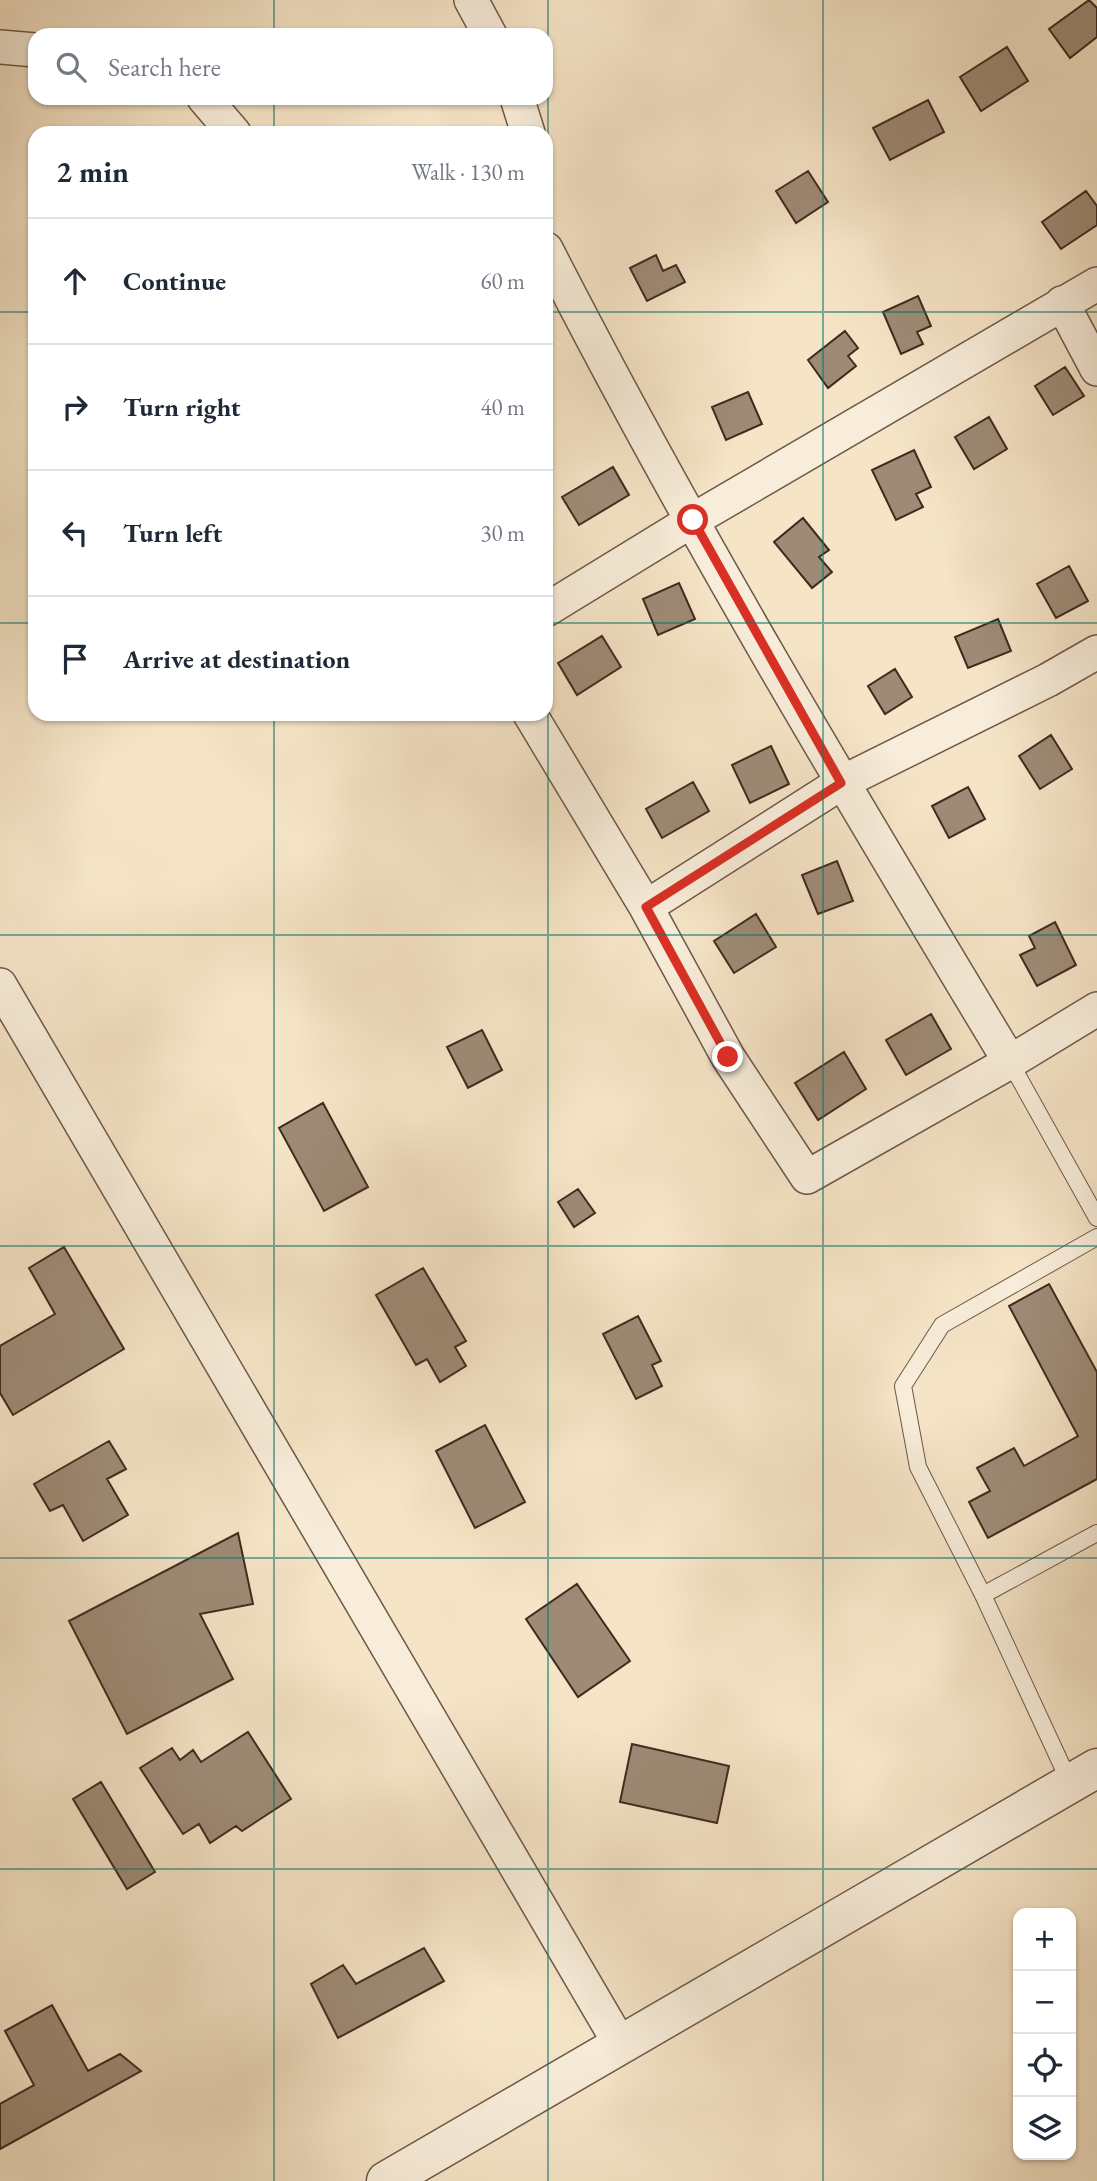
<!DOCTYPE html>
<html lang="en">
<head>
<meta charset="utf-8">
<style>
	body { margin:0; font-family:"EB Garamond",serif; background:#f2f2f3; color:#1f2937 }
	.controls { position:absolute; right:21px; bottom:21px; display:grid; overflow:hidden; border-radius:14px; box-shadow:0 2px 5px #0004 }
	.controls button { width:63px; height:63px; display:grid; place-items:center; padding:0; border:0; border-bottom:2px solid #e0e1e3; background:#fff; color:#1f2937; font:35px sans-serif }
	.stop { position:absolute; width:21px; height:21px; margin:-16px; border:5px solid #d93025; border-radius:50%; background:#fff }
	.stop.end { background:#d93025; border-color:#fff; box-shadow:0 2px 7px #0008 }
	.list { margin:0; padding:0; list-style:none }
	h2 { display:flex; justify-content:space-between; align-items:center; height:91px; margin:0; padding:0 28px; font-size:30px }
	h2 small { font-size:23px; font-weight:400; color:#747a83 }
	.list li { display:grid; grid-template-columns:46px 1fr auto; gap:21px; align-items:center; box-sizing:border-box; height:126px; padding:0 28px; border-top:2px solid #e0e1e3 }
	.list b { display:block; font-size:26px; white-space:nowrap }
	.list em { font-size:23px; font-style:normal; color:#747a83 }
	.icon { flex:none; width:38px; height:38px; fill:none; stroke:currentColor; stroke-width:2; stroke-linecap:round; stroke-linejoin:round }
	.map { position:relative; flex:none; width:1097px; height:2181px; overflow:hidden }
	.search { position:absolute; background:#fff; box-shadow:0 2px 5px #0004; left:28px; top:28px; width:525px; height:77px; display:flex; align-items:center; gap:18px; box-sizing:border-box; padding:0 24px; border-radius:21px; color:#747a83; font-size:26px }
	.panel { position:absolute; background:#fff; box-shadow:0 2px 5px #0004; left:28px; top:126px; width:525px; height:595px; border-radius:21px }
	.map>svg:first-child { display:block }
	.building { fill:#9e8b76; stroke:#402a20; stroke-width:2 }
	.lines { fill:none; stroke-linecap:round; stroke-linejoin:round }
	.service-casing { stroke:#6d584a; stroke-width:18 }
	.minor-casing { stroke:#6d584a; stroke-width:36 }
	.tertiary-casing { stroke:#6d584a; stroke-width:41 }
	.service { stroke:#f8edda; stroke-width:16 }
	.minor { stroke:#f8edda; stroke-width:33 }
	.tertiary { stroke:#f8edda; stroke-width:38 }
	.route { stroke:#d93025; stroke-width:9 }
	.grid { fill:none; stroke:#0f766e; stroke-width:2; stroke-opacity:0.55 }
</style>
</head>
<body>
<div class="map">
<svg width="1097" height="2181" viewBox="0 0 1097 2181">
	<rect width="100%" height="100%" fill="#f5e4c6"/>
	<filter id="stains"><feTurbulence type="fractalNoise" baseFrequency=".00286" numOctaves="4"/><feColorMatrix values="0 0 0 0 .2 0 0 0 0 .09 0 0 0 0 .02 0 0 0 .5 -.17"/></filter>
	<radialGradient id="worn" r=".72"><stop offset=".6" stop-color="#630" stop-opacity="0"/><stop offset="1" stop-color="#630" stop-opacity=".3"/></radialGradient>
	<path class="building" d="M 1089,0 L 1097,8 L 1097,37 L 1070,58 L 1049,29 Z
		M 1007,47 L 1028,81 L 981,111 L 960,77 Z
		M 928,100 L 944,132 L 890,160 L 873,128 Z
		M 808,171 L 828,202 L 796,223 L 776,191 Z
		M 1086,191 L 1097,206 L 1097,225 L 1061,249 L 1042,222 Z
		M 656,255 L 663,271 L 676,265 L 685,282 L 647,301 L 630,268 Z
		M 918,296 L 931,326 L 917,332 L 923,344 L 901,354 L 883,312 Z
		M 845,331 L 858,348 L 848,356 L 856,366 L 828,388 L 808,360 Z
		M 1065,367 L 1084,396 L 1053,415 L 1035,386 Z
		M 748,392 L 762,424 L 726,440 L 712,407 Z
		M 989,417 L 1007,449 L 974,469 L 955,437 Z
		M 914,450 L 931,487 L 916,494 L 923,507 L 896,520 L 872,470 Z
		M 613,467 L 629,495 L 579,525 L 562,497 Z
		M 803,518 L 829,550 L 819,557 L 832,572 L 812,588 L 774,542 Z
		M 1069,566 L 1088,601 L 1056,618 L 1037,584 Z
		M 679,583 L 695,619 L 658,635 L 643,599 Z
		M 998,619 L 1011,651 L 968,668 L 955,637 Z
		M 602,636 L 621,667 L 577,695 L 558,663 Z
		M 895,669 L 912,697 L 885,714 L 868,686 Z
		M 1051,735 L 1072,769 L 1040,789 L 1019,756 Z
		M 771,746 L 789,784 L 750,803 L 732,765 Z
		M 693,782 L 709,811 L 662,838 L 646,809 Z
		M 968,787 L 985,819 L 949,838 L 932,806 Z
		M 837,861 L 853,901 L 818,914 L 802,875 Z
		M 756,914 L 776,947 L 734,973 L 714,941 Z
		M 1055,922 L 1076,965 L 1037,986 L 1020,955 L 1035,948 L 1029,936 Z
		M 931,1014 L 951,1049 L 906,1075 L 886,1040 Z
		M 482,1030 L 502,1070 L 468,1088 L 447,1047 Z
		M 844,1052 L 866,1089 L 818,1120 L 795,1083 Z
		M 323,1103 L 368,1187 L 324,1211 L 279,1128 Z
		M 578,1189 L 595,1213 L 574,1227 L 558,1202 Z
		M 64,1247 L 124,1349 L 13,1415 L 0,1393 L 0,1346 L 55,1314 L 29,1268 Z
		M 423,1268 L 466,1341 L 455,1347 L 466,1366 L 440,1382 L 427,1359 L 416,1365 L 376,1295 Z
		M 1049,1284 L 1097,1372 L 1097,1479 L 988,1538 L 969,1502 L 990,1491 L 977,1468 L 1014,1448 L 1024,1466 L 1078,1436 L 1009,1306 Z
		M 638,1316 L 661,1361 L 652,1365 L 662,1386 L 636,1399 L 603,1334 Z
		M 485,1425 L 525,1502 L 475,1528 L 436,1451 Z
		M 109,1441 L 126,1469 L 107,1479 L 128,1515 L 83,1541 L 63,1505 L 50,1511 L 34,1484 Z
		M 238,1533 L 253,1604 L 200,1614 L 233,1679 L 127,1734 L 69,1621 Z
		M 577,1584 L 630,1661 L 578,1697 L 526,1619 Z
		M 248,1732 L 291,1799 L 242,1831 L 236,1826 L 210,1843 L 199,1824 L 183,1834 L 140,1768 L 172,1748 L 180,1760 L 193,1750 L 201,1762 Z
		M 632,1744 L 729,1766 L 717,1823 L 620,1802 Z
		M 101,1782 L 155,1872 L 127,1889 L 73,1799 Z
		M 424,1948 L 444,1981 L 338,2038 L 311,1984 L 343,1965 L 356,1984 Z
		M 52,2005 L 88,2071 L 120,2054 L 141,2071 L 0,2149 L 0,2104 L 34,2085 L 5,2031 Z"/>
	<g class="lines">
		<defs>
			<path id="service" d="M 1010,1062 L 1097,1218
				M 983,1595 L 1097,1533
				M 1070,1783 L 983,1595 L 918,1467 L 903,1386 L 942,1325 L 1097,1237"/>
			<path id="minor" d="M 471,0 L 490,35
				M 0,47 L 35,50
				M 204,98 L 234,133
				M 517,98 L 528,133
				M 546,249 C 688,527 849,795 1010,1062
				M 1062,303 L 1097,369
				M 546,610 L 693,520 L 1097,284
				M 530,714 L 646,907 L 728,1057 L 807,1177 L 1010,1062 L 1097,1009
				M 646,907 L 841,783 L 1048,680 L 1097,652
				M 0,985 L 620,2044"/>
			<path id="tertiary" d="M 386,2181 L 1097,1768"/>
		</defs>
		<use href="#service" class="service-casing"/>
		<use href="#minor" class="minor-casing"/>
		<use href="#tertiary" class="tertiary-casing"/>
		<use href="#service" class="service"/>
		<use href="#minor" class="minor"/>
		<use href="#tertiary" class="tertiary"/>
	</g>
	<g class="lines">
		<path class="route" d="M 693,520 L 841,783 L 646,907 L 728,1057"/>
	</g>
	<path class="grid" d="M 274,0 L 274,35M 548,0 L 548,2181M 823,0 L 823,2181M 274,98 L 274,133M 0,312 L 35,312M 546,312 L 1097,312M 0,623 L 35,623M 546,623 L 1097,623M 274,714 L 274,2181M 0,935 L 1097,935M 0,1246 L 1097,1246M 0,1558 L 1097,1558M 0,1869 L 1097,1869"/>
	<rect width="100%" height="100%" filter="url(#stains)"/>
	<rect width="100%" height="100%" fill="url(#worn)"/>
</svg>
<div class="controls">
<button>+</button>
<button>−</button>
<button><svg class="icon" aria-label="locate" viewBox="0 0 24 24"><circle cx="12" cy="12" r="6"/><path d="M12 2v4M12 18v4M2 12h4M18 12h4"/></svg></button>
<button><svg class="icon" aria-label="layers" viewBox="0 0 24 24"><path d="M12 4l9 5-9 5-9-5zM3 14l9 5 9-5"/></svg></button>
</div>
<div class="stop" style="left:693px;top:520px"></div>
<div class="stop end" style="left:728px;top:1057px"></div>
<div class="search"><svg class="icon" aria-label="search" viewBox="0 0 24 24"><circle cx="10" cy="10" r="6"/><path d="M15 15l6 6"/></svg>Search here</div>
<section class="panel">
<h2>2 min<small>Walk · 130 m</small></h2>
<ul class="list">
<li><svg class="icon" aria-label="ahead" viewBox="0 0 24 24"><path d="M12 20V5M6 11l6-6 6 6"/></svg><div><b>Continue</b></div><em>60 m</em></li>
<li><svg class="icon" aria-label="right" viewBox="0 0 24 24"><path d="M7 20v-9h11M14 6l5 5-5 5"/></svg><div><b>Turn right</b></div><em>40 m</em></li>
<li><svg class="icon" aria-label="left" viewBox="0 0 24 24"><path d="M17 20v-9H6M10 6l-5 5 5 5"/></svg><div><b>Turn left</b></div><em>30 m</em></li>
<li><svg class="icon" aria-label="arrive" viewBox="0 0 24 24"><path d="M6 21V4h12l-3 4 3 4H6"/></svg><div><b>Arrive at destination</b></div></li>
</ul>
</section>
</div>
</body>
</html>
